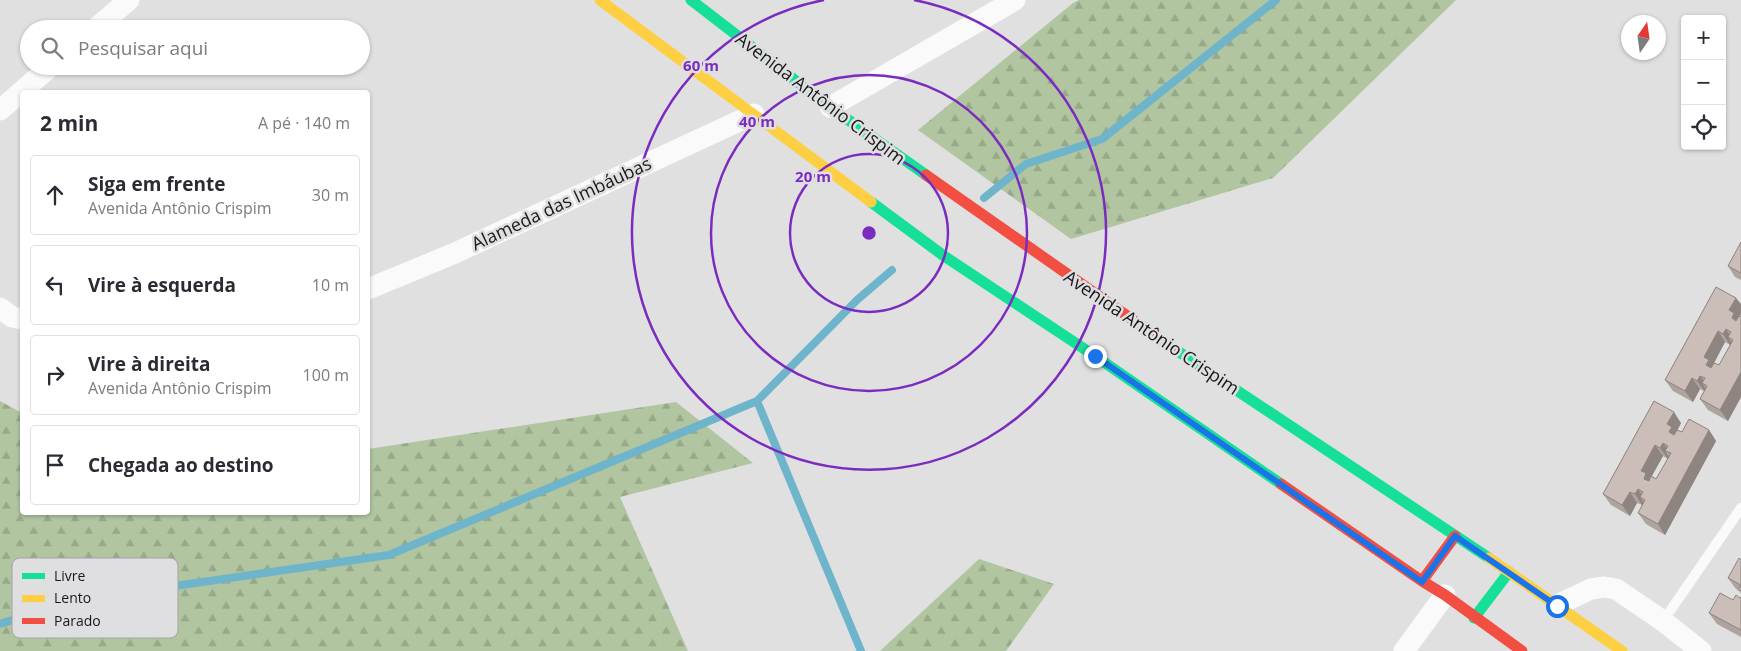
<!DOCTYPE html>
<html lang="pt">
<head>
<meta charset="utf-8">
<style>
	body { margin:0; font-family:"Open Sans",sans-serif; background:#f7f7f7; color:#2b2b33 }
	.controls { position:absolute; right:15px; top:15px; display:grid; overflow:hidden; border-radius:5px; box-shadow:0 1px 4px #0004 }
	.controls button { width:45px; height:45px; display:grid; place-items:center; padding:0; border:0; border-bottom:1px solid #e1e1e2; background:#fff; color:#2b2b33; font:25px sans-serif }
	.compass { position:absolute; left:1621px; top:15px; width:45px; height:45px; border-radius:50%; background:#fff; box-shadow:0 1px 4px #0004; rotate:13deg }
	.stop { position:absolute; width:15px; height:15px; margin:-11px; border:4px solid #1a73e8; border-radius:50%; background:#fff }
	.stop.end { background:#1a73e8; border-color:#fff; box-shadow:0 1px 5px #0008 }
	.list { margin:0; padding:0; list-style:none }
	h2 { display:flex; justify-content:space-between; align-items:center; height:65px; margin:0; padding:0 20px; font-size:21px }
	h2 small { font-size:16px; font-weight:400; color:#7c7c81 }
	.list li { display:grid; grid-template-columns:32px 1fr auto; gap:15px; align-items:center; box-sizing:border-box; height:80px; margin:0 10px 10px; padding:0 10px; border:1px solid #e1e1e2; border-radius:5px }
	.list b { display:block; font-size:19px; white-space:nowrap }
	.list p { margin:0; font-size:16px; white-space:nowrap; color:#7c7c81 }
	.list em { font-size:16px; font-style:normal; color:#7c7c81 }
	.icon { flex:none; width:28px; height:28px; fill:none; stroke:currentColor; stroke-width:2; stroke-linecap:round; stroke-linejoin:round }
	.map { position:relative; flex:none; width:1741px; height:651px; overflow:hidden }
	.search { position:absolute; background:#fff; box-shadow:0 1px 4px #0004; left:20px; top:20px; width:350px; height:55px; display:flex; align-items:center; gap:12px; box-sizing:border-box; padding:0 18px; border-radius:28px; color:#7c7c81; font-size:19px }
	.panel { position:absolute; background:#fff; box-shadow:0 1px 4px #0004; left:20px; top:90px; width:350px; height:425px; border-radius:5px }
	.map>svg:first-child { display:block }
	.forest { fill:url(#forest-firs) }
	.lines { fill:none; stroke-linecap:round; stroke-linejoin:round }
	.stream { stroke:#6eb4ca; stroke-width:8 }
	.lane { stroke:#fafafa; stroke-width:10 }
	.street { stroke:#fafafa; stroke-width:21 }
	.fast { stroke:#16e098; stroke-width:11 }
	.slow { stroke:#ffcf43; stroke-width:11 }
	.jam { stroke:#f24e42; stroke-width:11 }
	.wall { fill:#afa39d; fill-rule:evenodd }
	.shaded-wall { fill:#8e8480 }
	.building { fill:#cbbdb7; stroke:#8e8480; fill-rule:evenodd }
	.route { stroke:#1a73e8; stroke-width:6 }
	.ring { fill:none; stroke:#7b2cbf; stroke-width:2.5 }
	.labels { text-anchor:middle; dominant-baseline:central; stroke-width:5; stroke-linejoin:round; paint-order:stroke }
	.street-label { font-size:18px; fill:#19191a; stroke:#dfdfe1 }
	.key { fill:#dfdfe1; stroke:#a4a4a5; stroke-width:1 }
	.key-label { font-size:14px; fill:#19191a }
	.centre { fill:#7b2cbf; stroke:#dfdfe1; stroke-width:2.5 }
	.ring-label { font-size:15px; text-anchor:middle; font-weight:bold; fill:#7b2cbf; stroke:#dfdfe1; stroke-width:5; stroke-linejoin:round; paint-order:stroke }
</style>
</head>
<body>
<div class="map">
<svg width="1741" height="651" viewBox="0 0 1741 651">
	<defs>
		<pattern id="forest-firs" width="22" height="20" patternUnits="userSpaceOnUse" patternTransform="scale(1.25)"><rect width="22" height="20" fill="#b0c5a0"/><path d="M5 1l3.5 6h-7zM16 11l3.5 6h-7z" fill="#97a989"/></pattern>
	</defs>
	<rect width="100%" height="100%" fill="#e0e0e0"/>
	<path class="forest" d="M 1079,0 L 1456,0 L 1273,178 L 1071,239 L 918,130 L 1073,3 Z
		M 0,401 L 22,413 L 22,512 L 368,512 L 368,449 L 676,402 L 753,463 L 620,497 L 688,651 L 0,651 Z
		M 979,559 L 1054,584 L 1006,651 L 880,651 Z"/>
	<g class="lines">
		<path class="stream" d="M 984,198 L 1026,164 L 1102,139 L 1276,0
			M 757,401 L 861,651
			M 0,624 L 47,609 L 161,588 L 389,555 L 757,401 L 857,300 L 892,270"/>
		<path class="lane" d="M 1670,611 L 1741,508"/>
		<path class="street" d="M 95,29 L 129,0
			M 830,107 L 1015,0
			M 0,110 L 51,66
			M 368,289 L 455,253 L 754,114
			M 0,308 L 12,317 L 22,319
			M 1557,605 L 1591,589 L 1604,587 L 1616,589 L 1663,621 L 1701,651
			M 1404,651 L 1445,595"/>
		<path class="fast" d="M 691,0 L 830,107 L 926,175
			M 871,202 L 944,256 L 1095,356 L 1281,484
			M 1173,348 L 1489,558
			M 1474,618 L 1509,572"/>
		<path class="slow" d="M 600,0 L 871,202
			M 1489,558 L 1622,651"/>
		<path class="jam" d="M 926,175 L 1173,348
			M 1281,484 L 1422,581 L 1445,595 L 1522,651
			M 1422,581 L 1455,536"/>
	</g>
	<path class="wall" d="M 1741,242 L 1741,280 L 1735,277 L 1728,266 Z
		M 1716,287 L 1741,317 L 1741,397 L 1728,421 L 1708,410 L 1700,399 L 1704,391 L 1700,389 L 1693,402 L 1673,391 L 1665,380 ZM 1725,342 L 1730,345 L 1719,365 L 1714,363 Z
		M 1654,401 L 1681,423 L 1677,430 L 1682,432 L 1709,430 L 1716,441 L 1665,535 L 1646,524 L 1638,513 L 1642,505 L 1637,503 L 1630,516 L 1611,505 L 1603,494 ZM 1663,456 L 1668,459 L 1656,479 L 1652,476 Z
		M 1741,560 L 1741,594 L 1739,590 L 1736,589 L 1728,578 Z
		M 1741,597 L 1741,637 L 1717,624 L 1709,613 L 1733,600 L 1740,598 Z"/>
	<path class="shaded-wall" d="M 1736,298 L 1741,304 L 1741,314 L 1739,319 L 1741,326 L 1732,318 L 1729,310 Z
		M 1726,329 L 1733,340 L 1728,337 L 1732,343 L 1730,345 L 1723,334 Z
		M 1718,331 L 1725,342 L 1713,365 L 1716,371 L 1706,365 L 1704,357 Z
		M 1741,372 L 1741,397 L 1728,421 L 1720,410 Z
		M 1700,376 L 1708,387 L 1702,383 L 1706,389 L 1705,392 L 1697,381 Z
		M 1692,378 L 1700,389 L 1693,402 L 1685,391 Z
		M 1674,412 L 1681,423 L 1676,433 L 1680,438 L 1669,432 L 1667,424 Z
		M 1709,430 L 1716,441 L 1665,535 L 1658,524 Z
		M 1663,443 L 1671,453 L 1665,451 L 1669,457 L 1668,459 L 1660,448 Z
		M 1655,445 L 1663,456 L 1650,479 L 1654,484 L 1644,479 L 1641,471 Z
		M 1638,489 L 1645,500 L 1640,497 L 1644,503 L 1642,505 L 1635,494 Z
		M 1630,492 L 1637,503 L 1630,516 L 1622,505 Z"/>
	<path class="building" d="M 1741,242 L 1741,273 L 1728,266 Z
		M 1716,287 L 1736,298 L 1729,310 L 1734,313 L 1732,318 L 1736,321 L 1739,316 L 1741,317 L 1741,372 L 1720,410 L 1700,399 L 1707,386 L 1702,383 L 1705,378 L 1700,376 L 1697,381 L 1692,378 L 1685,391 L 1665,380 ZM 1726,329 L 1731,332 L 1728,337 L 1733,340 L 1719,365 L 1714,363 L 1711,368 L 1706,365 L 1709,360 L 1704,357 L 1718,331 L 1723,334 Z
		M 1654,401 L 1674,412 L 1667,424 L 1672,427 L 1669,432 L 1674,435 L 1677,430 L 1682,432 L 1689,419 L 1709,430 L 1658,524 L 1638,513 L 1645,500 L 1640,497 L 1643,492 L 1638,489 L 1635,494 L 1630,492 L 1622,505 L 1603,494 ZM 1663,443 L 1668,446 L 1665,451 L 1671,453 L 1656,479 L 1651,476 L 1649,481 L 1644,479 L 1646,473 L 1641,471 L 1655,445 L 1660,448 Z
		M 1739,558 L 1741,560 L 1741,591 L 1738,590 L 1741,585 L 1728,578 Z
		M 1720,593 L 1733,600 L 1736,595 L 1740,598 L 1741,597 L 1741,630 L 1709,613 Z"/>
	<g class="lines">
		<path class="route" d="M 1095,356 L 1422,582 L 1455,536 L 1557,606"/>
	</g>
	<g class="ring">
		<circle cx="869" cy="233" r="79"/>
		<circle cx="869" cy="233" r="158"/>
		<path d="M914 0A237 237 0 1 1 824 0"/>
	</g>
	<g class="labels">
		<g class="street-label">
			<text transform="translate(821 98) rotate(37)">Avenida Antônio Crispim</text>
			<text transform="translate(561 203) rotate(-25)">Alameda das Imbáubas</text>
			<text transform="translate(1152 332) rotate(34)">Avenida Antônio Crispim</text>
		</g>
	</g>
	<rect x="12" y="558" width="166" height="80" rx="8" class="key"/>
	<rect x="22" y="573" width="23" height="6" fill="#16e098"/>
	<rect x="22" y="595" width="23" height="7" fill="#ffcf43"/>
	<rect x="22" y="618" width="23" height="6" fill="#f24e42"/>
	<g class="key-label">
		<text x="54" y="581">Livre</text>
		<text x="54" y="603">Lento</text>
		<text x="54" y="626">Parado</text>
	</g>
	<circle cx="869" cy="233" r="8" class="centre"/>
	<g class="ring-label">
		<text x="701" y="71">60 m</text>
		<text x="757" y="127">40 m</text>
		<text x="813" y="182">20 m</text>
	</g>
</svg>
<div class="controls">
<button>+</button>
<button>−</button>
<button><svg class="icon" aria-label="locate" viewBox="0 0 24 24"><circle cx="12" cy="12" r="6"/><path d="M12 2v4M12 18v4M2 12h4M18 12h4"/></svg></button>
</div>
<svg class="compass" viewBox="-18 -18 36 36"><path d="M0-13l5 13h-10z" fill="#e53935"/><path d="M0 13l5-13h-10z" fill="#7c7c81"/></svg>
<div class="stop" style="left:1557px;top:606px"></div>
<div class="stop end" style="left:1095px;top:356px"></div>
<div class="search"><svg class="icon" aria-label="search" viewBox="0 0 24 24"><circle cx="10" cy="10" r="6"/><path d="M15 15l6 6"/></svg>Pesquisar aqui</div>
<section class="panel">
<h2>2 min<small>A pé · 140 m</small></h2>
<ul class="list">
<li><svg class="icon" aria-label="ahead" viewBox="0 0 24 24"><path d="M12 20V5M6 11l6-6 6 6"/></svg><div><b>Siga em frente</b><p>Avenida Antônio Crispim</p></div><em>30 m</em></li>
<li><svg class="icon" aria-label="left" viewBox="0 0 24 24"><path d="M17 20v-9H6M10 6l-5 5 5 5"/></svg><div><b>Vire à esquerda</b></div><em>10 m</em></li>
<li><svg class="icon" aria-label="right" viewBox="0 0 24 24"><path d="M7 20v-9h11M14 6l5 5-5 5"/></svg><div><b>Vire à direita</b><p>Avenida Antônio Crispim</p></div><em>100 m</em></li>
<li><svg class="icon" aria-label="arrive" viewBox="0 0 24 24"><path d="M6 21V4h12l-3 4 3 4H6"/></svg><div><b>Chegada ao destino</b></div></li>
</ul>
</section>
</div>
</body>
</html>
